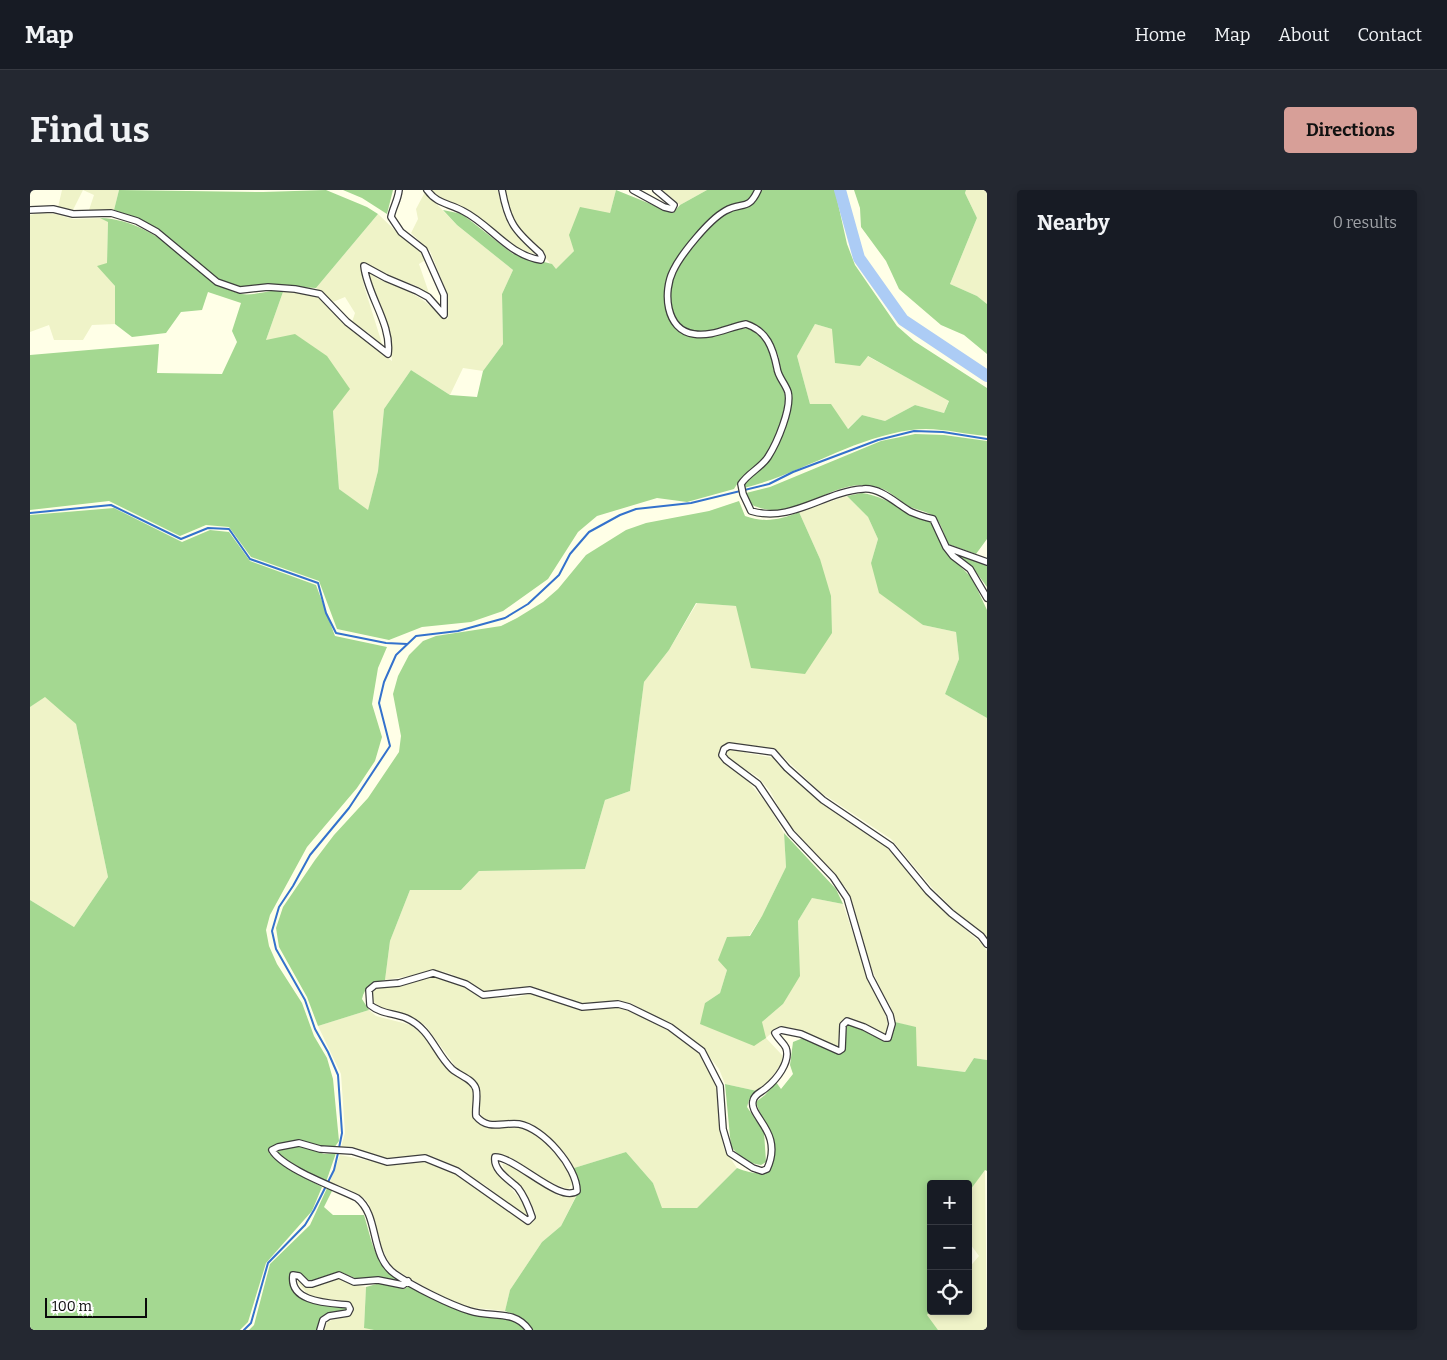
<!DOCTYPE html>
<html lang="en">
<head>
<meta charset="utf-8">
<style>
	body { margin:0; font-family:Bitter,serif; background:#242831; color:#f1f3f6 }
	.controls { position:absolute; right:15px; bottom:15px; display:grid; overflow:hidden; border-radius:5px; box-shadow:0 2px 8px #0003 }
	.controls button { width:45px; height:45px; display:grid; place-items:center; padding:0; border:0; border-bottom:1px solid #363941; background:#171b24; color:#f1f3f6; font:25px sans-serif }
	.scale { position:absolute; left:15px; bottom:12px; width:102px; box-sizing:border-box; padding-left:5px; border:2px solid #0a0a0a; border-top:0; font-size:14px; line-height:18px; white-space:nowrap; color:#0a0a0a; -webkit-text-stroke:4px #fff; paint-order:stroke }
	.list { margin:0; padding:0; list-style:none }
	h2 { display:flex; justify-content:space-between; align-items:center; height:65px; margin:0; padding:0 20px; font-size:21px }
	h2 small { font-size:16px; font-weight:400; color:#9ea1a6 }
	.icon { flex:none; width:28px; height:28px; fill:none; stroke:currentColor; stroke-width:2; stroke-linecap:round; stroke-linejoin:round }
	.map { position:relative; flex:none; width:957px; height:1140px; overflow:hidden; border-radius:5px }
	header { display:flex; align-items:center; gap:30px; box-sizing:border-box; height:70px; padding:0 25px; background:#171b24; border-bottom:1px solid #363941 }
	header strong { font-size:24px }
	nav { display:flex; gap:28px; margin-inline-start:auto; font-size:18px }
	.intro { display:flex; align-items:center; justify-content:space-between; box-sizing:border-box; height:120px; padding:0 30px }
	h1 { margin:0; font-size:35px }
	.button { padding:12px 22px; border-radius:5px; background:#d79f98; color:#111; font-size:18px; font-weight:700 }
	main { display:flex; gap:30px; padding:0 30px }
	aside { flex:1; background:#171b24; border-radius:5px; box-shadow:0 2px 8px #0003 }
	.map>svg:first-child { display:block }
	.farmland { fill:#eff3c8 }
	.forest { fill:#a4d891; fill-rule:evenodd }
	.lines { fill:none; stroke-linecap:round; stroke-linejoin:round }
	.stream { stroke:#3472cc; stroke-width:2 }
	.river { stroke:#acccf5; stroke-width:12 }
	.minor-casing { stroke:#3d3d3d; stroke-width:8 }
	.minor { stroke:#fff; stroke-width:5.5 }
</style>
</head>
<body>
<header>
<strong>Map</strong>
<nav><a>Home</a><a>Map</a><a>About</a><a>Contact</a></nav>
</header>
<div class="intro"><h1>Find us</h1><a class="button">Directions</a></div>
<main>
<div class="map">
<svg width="957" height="1140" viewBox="0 0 957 1140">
	<rect width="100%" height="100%" fill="#ffffe7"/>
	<path class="farmland" d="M 32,0 L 89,0 L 84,20 L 59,20 L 64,5 L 53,0 L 43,20 L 28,17 Z
		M 400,0 L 468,0 L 473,22 L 479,35 L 508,65 L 484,58 L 467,43 L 410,10 Z
		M 475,0 L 586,0 L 580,23 L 526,80 L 483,31 L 477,18 Z
		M 632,0 L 677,0 L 650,15 Z
		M 936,0 L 957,0 L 957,114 L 947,106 L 920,94 L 947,28 L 935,3 Z
		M 395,2 L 427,35 L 483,80 L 472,104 L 473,154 L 453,181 L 433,178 L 420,205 L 381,180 L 354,219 L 348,281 L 338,321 L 309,299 L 303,221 L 236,150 L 254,99 L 268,101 L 290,108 L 319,137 L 362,171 L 360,148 L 336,80 L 348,89 L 374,99 L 390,108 L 418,129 L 417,103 L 400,61 L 381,43 L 388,29 L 386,19 Z
		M 10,23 L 25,24 L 43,29 L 70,28 L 78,31 L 77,74 L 68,76 L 85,96 L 85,134 L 62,135 L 53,150 L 24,150 L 19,135 L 0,142 L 0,25 Z
		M 348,24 L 372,47 L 394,61 L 397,69 L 389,74 L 400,106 L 387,96 L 355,85 L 333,73 L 331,79 L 334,96 L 354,160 L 340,144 L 322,132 L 325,123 L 315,107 L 303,112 L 286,98 Z
		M 785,134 L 802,139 L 837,166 L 919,210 L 914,223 L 885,215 L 855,231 L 832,225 L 817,239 L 780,214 L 767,166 Z
		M 817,306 L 838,327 L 848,349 L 841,373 L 893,435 L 926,442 L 929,469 L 915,504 L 957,528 L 957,748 L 926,722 L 904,700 L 861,649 L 790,602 L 746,560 L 698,553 L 690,559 L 690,569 L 717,590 L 738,615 L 754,643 L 756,677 L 732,726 L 697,780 L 690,803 L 675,813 L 732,832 L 753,814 L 769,757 L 768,731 L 782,708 L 813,714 L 837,785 L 854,819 L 858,835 L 858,841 L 854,844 L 827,832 L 815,830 L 809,858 L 771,841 L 758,837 L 748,837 L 736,848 L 752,865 L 753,871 L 737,894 L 727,901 L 695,894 L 689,879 L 670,855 L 657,845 L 601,813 L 560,814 L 549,814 L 539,808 L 513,803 L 456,802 L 448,800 L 421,784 L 411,781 L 355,790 L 360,751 L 380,700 L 431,700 L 449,681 L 555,679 L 575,610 L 600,601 L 614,492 L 639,460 L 667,413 L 706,416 L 790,369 L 769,322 Z
		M 15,506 L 46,534 L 78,687 L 44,737 L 0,710 L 0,517 Z
		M 707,558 L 716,563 L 745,568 L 790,612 L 838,645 L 850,650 L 911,718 L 952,754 L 957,761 L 957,870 L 944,868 L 935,882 L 886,876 L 886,838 L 865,832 L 860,815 L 853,804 L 838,771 L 821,709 L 816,698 L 756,631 L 740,601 L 728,587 L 696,568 L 698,560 Z
		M 399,786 L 434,796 L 450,808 L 484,808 L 503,803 L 544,817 L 592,817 L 640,841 L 667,860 L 680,880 L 688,902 L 689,931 L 694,959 L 707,978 L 667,1018 L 631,1018 L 623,993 L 596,962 L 544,978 L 535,963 L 503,935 L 493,932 L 460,931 L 452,928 L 450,922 L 450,900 L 446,892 L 426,877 L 395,835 L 373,824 L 349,818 L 343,811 L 342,803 L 347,798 L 370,796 Z
		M 339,820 L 346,826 L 381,835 L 396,848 L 413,874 L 443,898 L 443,921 L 445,930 L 451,935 L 457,938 L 493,938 L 510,947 L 535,975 L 541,988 L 542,994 L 538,999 L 518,992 L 485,970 L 467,965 L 467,981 L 494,1014 L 498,1027 L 494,1027 L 455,995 L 404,967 L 355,968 L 311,957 L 315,943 L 311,884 L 288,836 Z
		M 310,965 L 356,974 L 389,971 L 410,977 L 426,984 L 495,1032 L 502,1033 L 506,1028 L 505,1021 L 496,1004 L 476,984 L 472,974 L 480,975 L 529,1006 L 546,1006 L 531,1036 L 512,1052 L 480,1100 L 475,1121 L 437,1117 L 403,1102 L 361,1077 L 351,1056 L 339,1014 L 334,1008 L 300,992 Z
		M 955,979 L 957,1140 L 908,1140 L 896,1125 L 901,1120 L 938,1121 L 938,1079 L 949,1066 L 938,1051 L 938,1003 Z
		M 308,1087 L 324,1095 L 336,1097 L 334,1137 L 344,1140 L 294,1140 L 298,1131 L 320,1126 L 323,1120 L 320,1114 L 279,1106 L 268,1093 L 268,1088 L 279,1098 Z"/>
	<path class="forest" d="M 89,0 L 233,2 L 296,0 L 337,17 L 348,24 L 286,98 L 234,95 L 211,97 L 188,90 L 128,40 L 84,20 Z
		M 313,0 L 363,0 L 357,24 L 332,8 Z
		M 586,0 L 643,23 L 650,15 L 677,0 L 725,0 L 717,13 L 695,18 L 657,56 L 643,75 L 637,92 L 634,110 L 638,124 L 664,146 L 718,138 C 740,151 739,158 744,181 C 746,189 753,197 755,205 C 757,220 742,261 731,272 C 722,282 710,288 704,299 L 657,312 L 627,308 L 567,326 L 548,342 L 518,389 L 473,421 L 441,432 L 392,437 L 359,450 L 307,439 L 289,391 L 221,367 L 199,337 L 176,335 L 150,346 L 79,311 L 0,320 L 0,165 L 129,154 L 127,183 L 192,184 L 207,152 L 202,141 L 211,113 L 178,102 L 172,120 L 151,122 L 136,143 L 102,147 L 85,134 L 85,96 L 67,76 L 77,73 L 78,32 L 70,28 C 110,29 140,55 170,79 C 182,90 196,101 212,104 C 222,106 242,100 254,99 L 236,150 L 265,144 L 297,166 L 320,199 L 303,221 L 309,299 L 338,320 L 348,281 L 354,219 L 381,180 L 420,205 L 447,207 L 453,181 L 473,154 L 472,104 L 483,80 L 427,35 L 413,20 L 432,24 L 483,64 L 522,74 L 526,79 L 544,61 L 539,45 L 550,17 L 580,23 Z
		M 730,0 L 805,0 L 817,54 L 825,75 L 867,136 L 884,151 L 957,198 L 957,246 C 932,244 906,236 881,240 C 822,248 771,284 714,298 C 716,287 726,284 734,277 C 743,268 761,224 761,211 C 761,199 755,193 751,183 C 748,179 750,173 749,168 C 747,160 739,145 732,139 C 707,117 664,167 644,124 C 641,118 638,110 639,102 C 641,81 679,31 698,22 C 712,15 725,19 730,0 ZM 785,134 L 802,139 L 805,173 L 830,176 L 838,166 L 919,211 L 914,223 L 885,215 L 855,231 L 832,225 L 818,239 L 801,214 L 780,214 L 767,166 Z
		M 824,0 L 936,0 L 935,3 L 947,28 L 920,94 L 947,106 L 957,114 L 957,164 L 934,145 L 911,135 L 869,99 L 856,71 L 831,37 L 830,18 Z
		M 885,244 L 914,245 L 957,251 L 957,349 L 946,364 L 918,354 C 914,345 911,330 902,325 C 895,321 887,320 880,317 C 869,311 860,300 847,297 C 803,284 768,336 722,315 L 716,303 L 740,297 L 851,251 Z
		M 832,303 C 856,306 878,324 901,332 L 915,361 L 942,388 L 957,420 L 957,528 L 915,504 L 929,469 L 926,442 L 893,435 L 849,403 L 841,373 L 848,349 L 838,327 L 817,306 Z
		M 709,311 L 715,326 C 734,333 750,330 769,322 L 790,369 L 801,406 L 802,443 L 775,484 L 721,478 L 706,416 L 666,413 L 639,460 L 614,492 L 600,601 L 575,610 L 555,679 L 449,681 L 431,700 L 380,700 L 360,751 L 355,790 C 342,793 335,796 332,809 L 339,820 L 288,836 L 277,807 L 249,757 L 246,738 L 253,717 L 285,670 L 304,645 L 338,608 L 369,562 L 371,546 L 363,504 L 368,486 L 379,465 L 393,451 L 406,446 L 471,436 L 487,428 L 513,412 L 528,399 L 556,365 L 596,340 L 616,333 L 679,321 Z
		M 84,318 L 152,352 L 180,340 L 199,342 L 220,371 L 286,395 L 305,446 L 357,457 L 348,478 L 342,514 L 352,547 L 345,571 L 327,598 L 277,657 L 240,725 L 236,740 L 239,756 L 247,774 L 272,813 L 284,846 L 297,868 L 303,889 L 309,951 L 304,958 L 247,955 L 239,963 C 253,979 274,987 292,997 L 282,1021 L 236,1073 L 218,1132 L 210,1140 L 0,1140 L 0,710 L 44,737 L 78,687 L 46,534 L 15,507 L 0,517 L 0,325 Z
		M 925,364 L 957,375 L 957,397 L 943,378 Z
		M 754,643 L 806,699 L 813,714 L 782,708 L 768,731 L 770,786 L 753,814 L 732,832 L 736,848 L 724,856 L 670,834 L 675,813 L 690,803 L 697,780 L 688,770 L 697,747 L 720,746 L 732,726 L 756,677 Z
		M 865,832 L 886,837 L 887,876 L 935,882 L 944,868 L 957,870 L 957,981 L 955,980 L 938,1003 L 938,994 L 901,994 L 901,1120 L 897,1125 L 908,1140 L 502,1140 C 495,1129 487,1125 475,1121 L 480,1100 L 512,1052 L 531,1036 L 549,1001 L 544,978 L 596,962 L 623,993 L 632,1018 L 667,1018 L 707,978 C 717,982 724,984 735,983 C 758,956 733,937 726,912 L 735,905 L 746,892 L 751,899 L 763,884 L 760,875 L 763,852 L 773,848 L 808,864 L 814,861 L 817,835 C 833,836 844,851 860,850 Z
		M 695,894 L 727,901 L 719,910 L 717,917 L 734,942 L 736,972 L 731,975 L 716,972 L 701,957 Z
		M 270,955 L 294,964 L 306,963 L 296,992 L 267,977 L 246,962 L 257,957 Z
		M 298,996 L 303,999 L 294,1017 L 303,1025 L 334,1025 C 344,1059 343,1070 373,1091 L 371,1094 L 327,1089 L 313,1083 L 291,1087 L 282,1092 L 277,1091 L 266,1083 L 262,1084 L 271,1107 L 316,1116 L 319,1120 L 297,1125 L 288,1140 L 219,1140 L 224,1135 L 240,1074 L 280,1035 Z
		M 350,1093 L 374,1099 L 380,1095 C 401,1104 423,1118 445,1124 C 461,1128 485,1125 495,1140 L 344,1140 L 334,1138 L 336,1097 Z"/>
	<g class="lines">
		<path class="stream" d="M 0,323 L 81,315 L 151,349 L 178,338 L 199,339 L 220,369 L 288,393 L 296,423 L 306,443 L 356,453 L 377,454
			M 309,958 L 312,943 L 308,885 L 298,862 L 285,839 L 275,810 L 246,759 L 242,741 L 249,717 L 263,696 L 280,665 L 319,618 L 360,556 L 349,513 L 354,492 L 366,465 L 386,446 L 428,441 L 475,428 L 498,414 L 529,385 L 540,364 L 559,342 L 590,325 L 606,319 L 661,313 L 739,294 L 763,282 L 848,250 L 884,241 L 913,242 L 957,249
			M 214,1140 L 221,1133 L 238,1073 L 275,1035 L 284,1020 L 304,980 L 308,963"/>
		<path class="river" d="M 810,0 L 829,68 L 873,130 L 957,186"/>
		<defs>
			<path id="minor" d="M 397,0 C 407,14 418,13 433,21 C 461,35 478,65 511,70 L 512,67 L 510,63 C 485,41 478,33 472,0
				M 603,0 L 634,17 L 642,19 L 644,15 L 626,0
				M 728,0 C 718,22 712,11 695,21 C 679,30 651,64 643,81 C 633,101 635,140 664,144 C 682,147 699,137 716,134 C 737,141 743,158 747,178 C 748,187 755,193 758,202 C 762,218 747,253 738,267 C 731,278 718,283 711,294 L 713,304 L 721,321 C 762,333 793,302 833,299 C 850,297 867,314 881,322 C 888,325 895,327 903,329 L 916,357 L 923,366 L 940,379 L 957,408
				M 0,20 L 23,19 L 43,24 L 81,23 L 107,31 L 127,42 L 187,92 L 210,100 L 238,97 L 265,99 L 290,104 L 317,132 L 358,164 C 362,134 337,105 334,76 L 356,88 L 387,101 L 398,107 L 414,125 L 414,105 L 394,60 L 371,42 L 361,27 C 363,17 368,10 369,0
				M 918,358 L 957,372
				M 290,1140 L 293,1130 L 299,1126 L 318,1123 L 320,1119 L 318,1115 C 300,1113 259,1113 263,1085 L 269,1086 L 277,1094 L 282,1094 L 309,1085 L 324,1092 L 348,1090 L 373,1095 L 378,1091
				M 499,1140 C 484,1119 462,1128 440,1121 C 420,1115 382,1096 365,1084 C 339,1066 350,1026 327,1008 C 307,998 253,979 242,960 L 248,957 L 269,953 L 290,959 L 322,961 L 357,972 L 395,968 L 427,981 L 498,1031 L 502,1027 C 499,1018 494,1006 488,998 C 480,990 463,981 465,967 C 486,967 530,1014 547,1001 C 547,977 513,938 489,934 C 473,932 458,941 446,926 C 445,918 448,907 446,899 C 443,889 430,886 422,879 C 405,863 401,839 376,828 C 363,823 351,824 340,815 L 339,800 L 345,795 L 369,793 L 403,783 L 436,794 L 453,805 L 500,800 L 552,817 L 588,814 L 599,817 L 640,837 L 672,861 L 690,896 L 693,939 L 700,963 L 723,978 L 732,981 L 737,979 C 754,942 719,927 723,911 C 724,904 732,902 736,898 C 746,890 761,872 756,858 C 754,853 748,849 745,843 L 751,840 L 771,844 L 809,861 L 812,859 L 813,835 L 817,831 L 834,837 L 855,848 L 858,848 L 862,834 L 860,825 L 840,787 L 817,708 L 803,687 L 761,643 L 728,594 L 696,570 L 692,565 L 694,559 L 699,556 L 743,562 L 757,578 L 793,610 L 861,656 L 898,701 L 921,723 L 951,746 L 957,754"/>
		</defs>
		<use href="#minor" class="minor-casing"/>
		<use href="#minor" class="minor"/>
	</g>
</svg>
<div class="controls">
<button>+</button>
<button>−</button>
<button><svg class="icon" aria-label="locate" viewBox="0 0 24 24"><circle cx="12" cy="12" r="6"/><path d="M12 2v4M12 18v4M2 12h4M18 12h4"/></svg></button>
</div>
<div class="scale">100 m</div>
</div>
<aside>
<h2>Nearby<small>0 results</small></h2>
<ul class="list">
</ul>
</aside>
</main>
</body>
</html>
